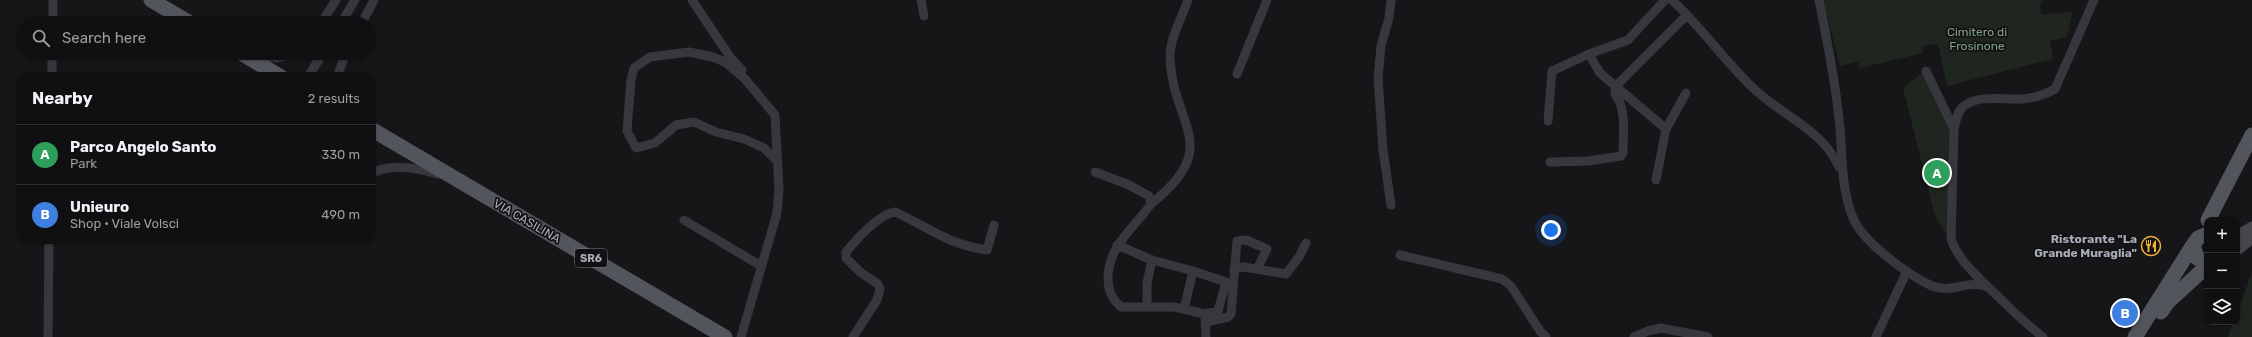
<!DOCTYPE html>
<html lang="en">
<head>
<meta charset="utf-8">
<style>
	body { margin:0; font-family:Rubik,sans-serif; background:#1e1e20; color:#f1f3f6 }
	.controls { position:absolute; right:12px; bottom:12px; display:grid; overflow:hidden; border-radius:8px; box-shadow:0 1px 3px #0004 }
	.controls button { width:36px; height:36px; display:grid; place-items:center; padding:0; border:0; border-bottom:1px solid #303032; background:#101012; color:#f1f3f6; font:20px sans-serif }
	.you { position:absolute; left:1551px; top:230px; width:14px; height:14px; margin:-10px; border:3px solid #fff; border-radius:50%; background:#1a73e8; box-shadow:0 0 0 6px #1a73e833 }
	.badge { display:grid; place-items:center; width:26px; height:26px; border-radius:50%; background:#f2b134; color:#fff; font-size:13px; font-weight:700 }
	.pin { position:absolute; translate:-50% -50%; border:2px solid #fff; box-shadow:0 1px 4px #0006 }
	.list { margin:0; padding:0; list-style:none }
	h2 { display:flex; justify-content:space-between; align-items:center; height:52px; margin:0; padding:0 16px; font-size:17px }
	h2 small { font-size:13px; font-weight:400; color:#9c9d9f }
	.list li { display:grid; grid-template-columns:26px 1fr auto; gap:12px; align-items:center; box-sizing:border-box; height:60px; padding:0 16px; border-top:1px solid #303032 }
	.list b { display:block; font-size:15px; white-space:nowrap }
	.list p { margin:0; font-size:13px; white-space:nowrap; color:#9c9d9f }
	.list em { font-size:13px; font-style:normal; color:#9c9d9f }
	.icon { flex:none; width:22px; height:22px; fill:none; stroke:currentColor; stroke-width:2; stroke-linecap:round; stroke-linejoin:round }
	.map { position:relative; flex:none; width:2252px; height:337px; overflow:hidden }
	.search { position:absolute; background:#101012; box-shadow:0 1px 3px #0004; left:16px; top:16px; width:360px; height:44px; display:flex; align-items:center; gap:10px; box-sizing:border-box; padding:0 14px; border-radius:22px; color:#9c9d9f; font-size:15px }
	.panel { position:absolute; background:#101012; box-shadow:0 1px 3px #0004; left:16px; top:72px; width:360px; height:172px; border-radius:16px }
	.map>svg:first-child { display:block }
	.green { fill:#1e261f }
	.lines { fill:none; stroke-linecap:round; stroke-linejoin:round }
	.minor { stroke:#37383d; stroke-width:9 }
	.secondary { stroke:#45474d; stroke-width:13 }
	.primary { stroke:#53555c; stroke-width:15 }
	.labels { text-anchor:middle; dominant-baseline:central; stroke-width:3.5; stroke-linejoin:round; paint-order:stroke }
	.shield { fill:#111113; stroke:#7b7e86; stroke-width:1 }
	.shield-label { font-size:11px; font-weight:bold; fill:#a8adb8 }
	.park-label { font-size:12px; fill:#7fa381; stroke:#111113 }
	.street-label { font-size:12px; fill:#a8adb8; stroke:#111113 }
	.poi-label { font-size:12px; font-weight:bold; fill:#a8adb8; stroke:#111113; text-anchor:end }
</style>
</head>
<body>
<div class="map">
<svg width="2252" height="337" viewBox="0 0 2252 337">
	<rect width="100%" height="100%" fill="#161618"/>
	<path class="green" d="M 1823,0 L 2042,0 L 2039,6 L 2042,15 L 2073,11 L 2067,37 L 2050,41 L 2053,59 L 1947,86 L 1938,44 L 1922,46 L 1923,53 L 1860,68 L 1858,62 L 1840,66 Z
		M 1924,71 L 1952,130 L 1948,237 L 1935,216 L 1903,88 Z
		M 2252,272 L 2252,337 L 2228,337 L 2233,322 L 2237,322 L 2237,313 Z"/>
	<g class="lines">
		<path class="minor" d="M 692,0 L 730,57 L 742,70
			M 921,0 L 924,16
			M 1672,0 C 1701,27 1724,60 1753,88 C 1781,115 1823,130 1839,167
			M 1819,0 C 1827,40 1835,79 1839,119 C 1843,152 1840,187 1853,218 C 1862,241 1909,276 1932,286 C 1951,294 1969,279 1987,287
			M 53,23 L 53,0
			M 321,23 L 336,0
			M 341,23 L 355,0
			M 362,23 L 374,0
			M 251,53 L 277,58 L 297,53
			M 1926,71 L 1954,129
			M 1237,74 L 1267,0
			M 52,77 L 52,53
			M 308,77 L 323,53
			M 337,77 L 346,53
			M 1548,121 L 1552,71 L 1589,54
			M 1666,129 L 1686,93
			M 1550,162 L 1589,161 L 1621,156 L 1623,153 C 1623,134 1627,109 1615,94 L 1616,86 L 1687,15
			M 1095,172 L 1127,184 L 1149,196 L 1151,204 C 1134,228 1109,245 1108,277 C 1108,290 1111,298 1121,307 L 1174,307 L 1205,314 L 1206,337
			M 371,174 C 390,162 418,168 438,174
			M 1656,180 L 1666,129 L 1600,73 L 1589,54 L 1628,40 L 1665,0
			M 1151,204 C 1224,146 1173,126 1170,59 C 1169,40 1182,17 1188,0
			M 1391,205 L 1383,150 L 1378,78 L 1381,46 L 1389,18 L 1391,0
			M 684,220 L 761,266
			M 1117,245 L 1152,260 L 1147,283 L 1147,307
			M 1400,255 L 1502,279 L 1511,286 L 1540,331 L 1546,337
			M 1152,260 L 1193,271 L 1184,309
			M 1234,269 L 1244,267 L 1286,274 L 1299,257 L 1306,243
			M 1193,271 L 1226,282 L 1218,311 L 1205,314
			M 1206,322 L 1228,317 L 1231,314 L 1237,241 L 1246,240 L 1267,249 L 1257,269
			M 48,337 L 49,239
			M 741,337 L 777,213 L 779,190 L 775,115 L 745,79 L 725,62 L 713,57 L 689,52 L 650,57 L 634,68 L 631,80 L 627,131 L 636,148 L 655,143 L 676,125 L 694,122 L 716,132 L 744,139 L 764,148 L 778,162
			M 853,337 L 877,300 L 880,289 L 878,284 L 860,272 L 846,258 L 846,252 C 856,240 879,214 895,212 C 930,228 947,244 987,250 L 994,225
			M 1634,337 L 1648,331 L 1661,328 L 1708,337
			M 1876,337 L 1907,271
			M 2043,337 C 2023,322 2006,304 1988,287 C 1973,272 1958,259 1951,239 L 1954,129 C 1956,121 1957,111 1964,106 C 1979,94 2004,100 2022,99 C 2034,98 2044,95 2055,89 L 2094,0"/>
		<path class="secondary" d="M 2237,237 L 2252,228
			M 2237,249 L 2252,237"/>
		<path class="primary" d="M 151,0 L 190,23
			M 241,53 L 281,77
			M 371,129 L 725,337
			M 2208,220 L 2252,135
			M 2207,234 L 2198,238 L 2193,245 L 2197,258 L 2207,262
			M 2161,312 L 2168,302 L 2207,266
			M 2135,337 L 2193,245"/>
	</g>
	<defs>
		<symbol id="restaurant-ring" viewBox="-11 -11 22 22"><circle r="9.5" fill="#111113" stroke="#f2b134" stroke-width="1.5"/><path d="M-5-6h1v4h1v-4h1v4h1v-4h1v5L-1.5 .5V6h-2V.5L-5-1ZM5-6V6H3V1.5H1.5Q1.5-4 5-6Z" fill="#f2b134"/></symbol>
	</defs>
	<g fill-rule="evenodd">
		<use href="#restaurant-ring" x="2140" y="235" width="22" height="22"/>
	</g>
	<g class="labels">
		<rect class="shield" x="575" y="249" width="32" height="18" rx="3"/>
		<g class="shield-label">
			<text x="591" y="258">SR6</text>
		</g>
		<g class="park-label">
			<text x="1977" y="32">Cimitero di<tspan x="1977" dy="14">Frosinone</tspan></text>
		</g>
		<g class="street-label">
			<text transform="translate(527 221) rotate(30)">VIA CASILINA</text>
		</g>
		<g class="poi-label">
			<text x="2137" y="239">Ristorante "La<tspan x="2137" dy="14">Grande Muraglia"</tspan></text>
		</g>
	</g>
</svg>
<div class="controls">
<button>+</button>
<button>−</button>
<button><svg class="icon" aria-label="layers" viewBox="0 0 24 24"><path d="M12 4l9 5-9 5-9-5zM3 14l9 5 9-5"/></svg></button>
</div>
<div class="you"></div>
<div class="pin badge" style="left:1937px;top:173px;background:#2e9e5b">A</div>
<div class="pin badge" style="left:2125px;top:313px;background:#3f7fe0">B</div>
<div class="search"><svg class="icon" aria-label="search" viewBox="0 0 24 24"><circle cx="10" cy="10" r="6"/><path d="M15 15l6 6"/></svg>Search here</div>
<section class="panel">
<h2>Nearby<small>2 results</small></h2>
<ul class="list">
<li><span class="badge" style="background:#2e9e5b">A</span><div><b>Parco Angelo Santo</b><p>Park</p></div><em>330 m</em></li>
<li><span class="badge" style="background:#3f7fe0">B</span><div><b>Unieuro</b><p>Shop · Viale Volsci</p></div><em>490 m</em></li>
</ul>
</section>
</div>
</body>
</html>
